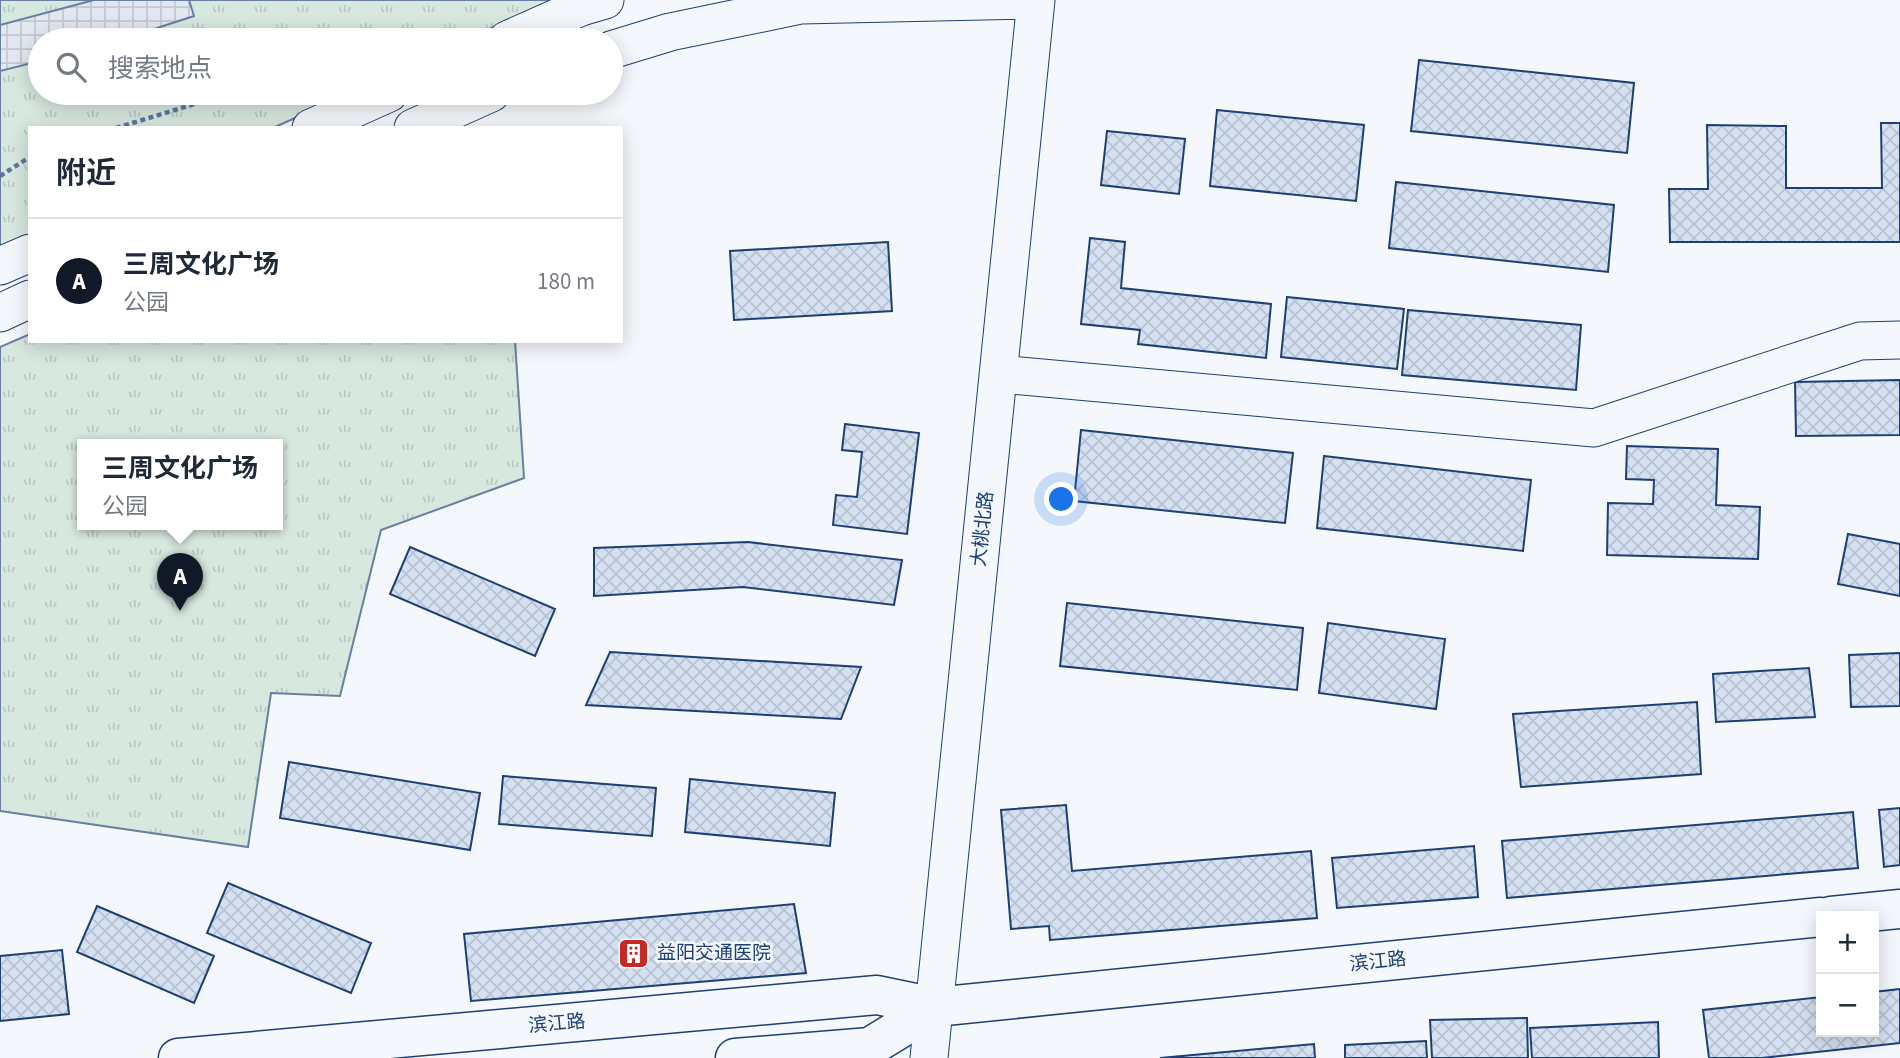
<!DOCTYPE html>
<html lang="zh">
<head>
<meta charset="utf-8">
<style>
	body { margin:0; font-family:"Source Sans 3","Noto Sans SC",sans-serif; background:#f2f2f3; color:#1f2937 }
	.controls { position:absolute; right:21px; bottom:21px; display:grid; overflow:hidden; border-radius:0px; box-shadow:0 4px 18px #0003 }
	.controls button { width:63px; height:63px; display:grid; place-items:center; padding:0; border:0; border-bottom:2px solid #e0e1e3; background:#fff; color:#1f2937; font:35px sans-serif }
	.you { position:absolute; left:1062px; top:500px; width:24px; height:24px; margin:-18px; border:5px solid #fff; border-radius:50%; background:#1a73e8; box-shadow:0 0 0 10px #1a73e833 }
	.badge { display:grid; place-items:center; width:46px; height:46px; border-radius:50%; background:#111827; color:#fff; font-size:23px; font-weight:700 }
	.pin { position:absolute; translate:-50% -58px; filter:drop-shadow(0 2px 4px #0008) }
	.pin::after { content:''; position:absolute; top:37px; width:24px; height:21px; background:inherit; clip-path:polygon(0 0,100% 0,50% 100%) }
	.popup { position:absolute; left:77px; top:439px; width:206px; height:91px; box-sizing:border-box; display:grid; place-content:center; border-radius:0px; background:#fff; filter:drop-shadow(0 2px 5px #0005); font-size:23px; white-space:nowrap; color:#747a83 }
	.popup b { font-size:26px; color:#1f2937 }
	.popup::after { content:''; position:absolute; left:50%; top:100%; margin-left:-14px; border:14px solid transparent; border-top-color:#fff }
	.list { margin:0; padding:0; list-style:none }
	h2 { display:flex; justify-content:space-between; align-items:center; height:91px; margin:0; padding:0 28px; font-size:30px }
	h2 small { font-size:23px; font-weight:400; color:#747a83 }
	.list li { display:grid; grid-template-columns:46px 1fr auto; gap:21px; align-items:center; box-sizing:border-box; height:126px; padding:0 28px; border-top:2px solid #e0e1e3 }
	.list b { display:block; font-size:26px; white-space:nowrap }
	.list p { margin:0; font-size:23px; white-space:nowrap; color:#747a83 }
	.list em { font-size:23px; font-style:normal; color:#747a83 }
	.icon { flex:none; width:38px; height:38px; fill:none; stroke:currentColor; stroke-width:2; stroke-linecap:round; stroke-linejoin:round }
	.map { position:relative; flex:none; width:1900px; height:1058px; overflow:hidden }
	.search { position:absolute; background:#fff; box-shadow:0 4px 18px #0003; left:28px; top:28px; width:595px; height:77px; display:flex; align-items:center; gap:18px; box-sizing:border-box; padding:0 24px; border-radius:38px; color:#747a83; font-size:26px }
	.panel { position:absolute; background:#fff; box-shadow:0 4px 18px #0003; left:28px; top:126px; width:595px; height:217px; border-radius:0px }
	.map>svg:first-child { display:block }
	.grass { fill:url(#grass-tufts); stroke:#687fa3; stroke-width:2; fill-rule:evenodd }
	.plaza { fill:url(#plaza-grid); stroke:#687fa3; stroke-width:2 }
	.building { fill:url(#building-cross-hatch); stroke:#1d3f73; stroke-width:2 }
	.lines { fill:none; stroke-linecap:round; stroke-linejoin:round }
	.minor-casing { stroke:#1d3f73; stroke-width:39 }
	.major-casing { stroke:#1d3f73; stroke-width:41 }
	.path { stroke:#5e769c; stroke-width:4.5; stroke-dasharray:5 3.5; stroke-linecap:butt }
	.minor { stroke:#f4f7fb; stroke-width:37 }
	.major { stroke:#f4f7fb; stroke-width:38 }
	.labels { text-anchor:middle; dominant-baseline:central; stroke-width:5; stroke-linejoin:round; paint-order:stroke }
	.street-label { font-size:19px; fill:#1d3f73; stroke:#f4f7fb }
	.poi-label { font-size:19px; fill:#1d3f73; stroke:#f4f7fb; text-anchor:start }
</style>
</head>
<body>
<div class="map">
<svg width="1900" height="1058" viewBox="0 0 1900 1058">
	<defs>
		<pattern id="grass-tufts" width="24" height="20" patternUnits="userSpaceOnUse" patternTransform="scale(1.75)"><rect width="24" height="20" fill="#d7e8df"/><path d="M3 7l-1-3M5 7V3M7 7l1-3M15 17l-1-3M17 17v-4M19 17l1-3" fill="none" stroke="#b8c8c3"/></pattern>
		<pattern id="plaza-grid" width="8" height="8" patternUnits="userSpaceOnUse" patternTransform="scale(1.75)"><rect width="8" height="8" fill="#e3e8f0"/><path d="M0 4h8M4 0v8" fill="none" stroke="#c2c8d1"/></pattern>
		<pattern id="building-cross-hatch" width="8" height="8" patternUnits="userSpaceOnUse" patternTransform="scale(1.75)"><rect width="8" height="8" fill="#d5e0f0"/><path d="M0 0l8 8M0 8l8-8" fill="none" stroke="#b6c1d1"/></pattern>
	</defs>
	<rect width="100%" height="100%" fill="#f4f7fb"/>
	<path class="grass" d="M 0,0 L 553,0 L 465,40 L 40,40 L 40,93 L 350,93 L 273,128 L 30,128 L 30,239 L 0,253 Z
		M 30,334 L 30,341 L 515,341 L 524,478 L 381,530 L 340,696 L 271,693 L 248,847 L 0,811 L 0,347 ZM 82,445 L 278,445 L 278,525 L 82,525 Z"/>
	<path class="plaza" d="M 94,0 L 189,0 L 194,16 L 120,40 L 40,40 L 40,61 L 0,71 L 0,25 Z"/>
	<path class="building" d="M 1419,60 L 1634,83 L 1627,153 L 1411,131 Z
		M 1217,110 L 1364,125 L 1356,201 L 1210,186 Z
		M 1881,123 L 1900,123 L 1900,242 L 1670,242 L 1669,189 L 1708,189 L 1707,125 L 1786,126 L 1786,188 L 1882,188 Z
		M 1107,131 L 1185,139 L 1179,194 L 1101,185 Z
		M 1396,182 L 1614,205 L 1608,272 L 1389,248 Z
		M 1090,238 L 1125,242 L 1121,288 L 1271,304 L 1266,358 L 1138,344 L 1140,330 L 1081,324 Z
		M 888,242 L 892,311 L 734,320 L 730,251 Z
		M 1287,297 L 1404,309 L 1397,369 L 1281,357 Z
		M 1408,310 L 1581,325 L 1576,390 L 1402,375 Z
		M 1900,380 L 1900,435 L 1796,436 L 1795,382 Z
		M 845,424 L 919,433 L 907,534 L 833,525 L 836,495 L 857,497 L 862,452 L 842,450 Z
		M 1081,430 L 1293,453 L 1285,523 L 1074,501 Z
		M 1627,446 L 1718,449 L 1716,505 L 1760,507 L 1758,559 L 1607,555 L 1608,503 L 1653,504 L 1654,480 L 1626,479 Z
		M 1324,456 L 1531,480 L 1523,551 L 1317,528 Z
		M 1848,534 L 1900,544 L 1900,596 L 1838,584 Z
		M 748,542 L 902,560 L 894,605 L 743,587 L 594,596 L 594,548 Z
		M 410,547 L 555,609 L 535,656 L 390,594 Z
		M 1067,603 L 1303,628 L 1297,690 L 1060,666 Z
		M 1328,623 L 1445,639 L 1436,709 L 1319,693 Z
		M 610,652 L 861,667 L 841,719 L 586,705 Z
		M 1900,653 L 1900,706 L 1851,707 L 1849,655 Z
		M 1809,668 L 1815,717 L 1716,722 L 1713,674 Z
		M 1697,702 L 1701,774 L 1521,787 L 1513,714 Z
		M 289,762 L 480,793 L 470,850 L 280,818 Z
		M 503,776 L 656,788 L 652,836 L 499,824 Z
		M 690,779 L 835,793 L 830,846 L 685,832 Z
		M 1066,805 L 1072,871 L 1311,851 L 1317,918 L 1050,940 L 1049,926 L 1011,929 L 1001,810 Z
		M 1900,808 L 1900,865 L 1884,867 L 1879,810 Z
		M 1853,812 L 1858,868 L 1507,898 L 1502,841 Z
		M 1474,846 L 1478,897 L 1337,908 L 1332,858 Z
		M 228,883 L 371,943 L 351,993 L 207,933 Z
		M 794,904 L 806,973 L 471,1001 L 464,934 Z
		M 97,906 L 214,956 L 194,1003 L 77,952 Z
		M 62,950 L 69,1014 L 0,1021 L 0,956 Z
		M 1900,989 L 1900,1043 L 1762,1058 L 1709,1058 L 1703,1010 L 1821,997 L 1821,1032 L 1874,1032 L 1874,992 Z
		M 1527,1018 L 1528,1058 L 1432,1058 L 1430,1020 Z
		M 1658,1022 L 1659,1058 L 1532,1058 L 1530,1028 Z
		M 1426,1041 L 1427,1058 L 1345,1058 L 1345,1045 Z
		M 1314,1044 L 1315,1058 L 1160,1058 Z"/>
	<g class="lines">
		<defs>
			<path id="minor" d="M 507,40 L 581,7 L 605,0
				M 611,50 L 670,32 L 801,5 L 1035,0
				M 311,128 L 389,93
				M 413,128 L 491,93
				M 0,266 L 30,253
				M 0,313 L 30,299
				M 999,374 L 1594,428 L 1860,341 L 1900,340
				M 929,1058 L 1036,0"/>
			<path id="major" d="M 1831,916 L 1900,909
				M 935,1007 L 1821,917
				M 178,1058 L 877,995 L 935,1007 L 870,1047 L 735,1058"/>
		</defs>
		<use href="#minor" class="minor-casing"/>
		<use href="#major" class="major-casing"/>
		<path class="path" d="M 116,128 L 230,93
			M 0,176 L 30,157"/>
		<use href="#minor" class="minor"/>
		<use href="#major" class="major"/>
	</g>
	<defs>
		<symbol id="building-square" viewBox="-11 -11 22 22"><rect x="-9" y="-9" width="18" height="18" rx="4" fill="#c62828" stroke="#f4f7fb"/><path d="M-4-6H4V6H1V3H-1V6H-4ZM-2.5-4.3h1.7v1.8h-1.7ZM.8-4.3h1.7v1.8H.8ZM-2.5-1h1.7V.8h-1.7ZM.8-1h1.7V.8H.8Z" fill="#fff"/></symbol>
	</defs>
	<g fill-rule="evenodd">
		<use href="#building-square" x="616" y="936" width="35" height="35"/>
	</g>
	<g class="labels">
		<g class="street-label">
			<text transform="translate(983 529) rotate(-84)">大桃北路</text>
			<text transform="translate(1378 962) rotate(-6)">滨江路</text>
			<text transform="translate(557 1024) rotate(-5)">滨江路</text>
		</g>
		<g class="poi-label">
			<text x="657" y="953">益阳交通医院</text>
		</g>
	</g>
</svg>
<div class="controls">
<button>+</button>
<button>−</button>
</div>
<div class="you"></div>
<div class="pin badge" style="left:180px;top:611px">A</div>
<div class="popup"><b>三周文化广场</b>公园</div>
<div class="search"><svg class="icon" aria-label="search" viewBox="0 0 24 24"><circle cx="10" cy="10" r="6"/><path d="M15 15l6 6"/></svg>搜索地点</div>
<section class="panel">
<h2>附近<small></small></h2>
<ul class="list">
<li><span class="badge">A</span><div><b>三周文化广场</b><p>公园</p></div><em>180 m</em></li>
</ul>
</section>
</div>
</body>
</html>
